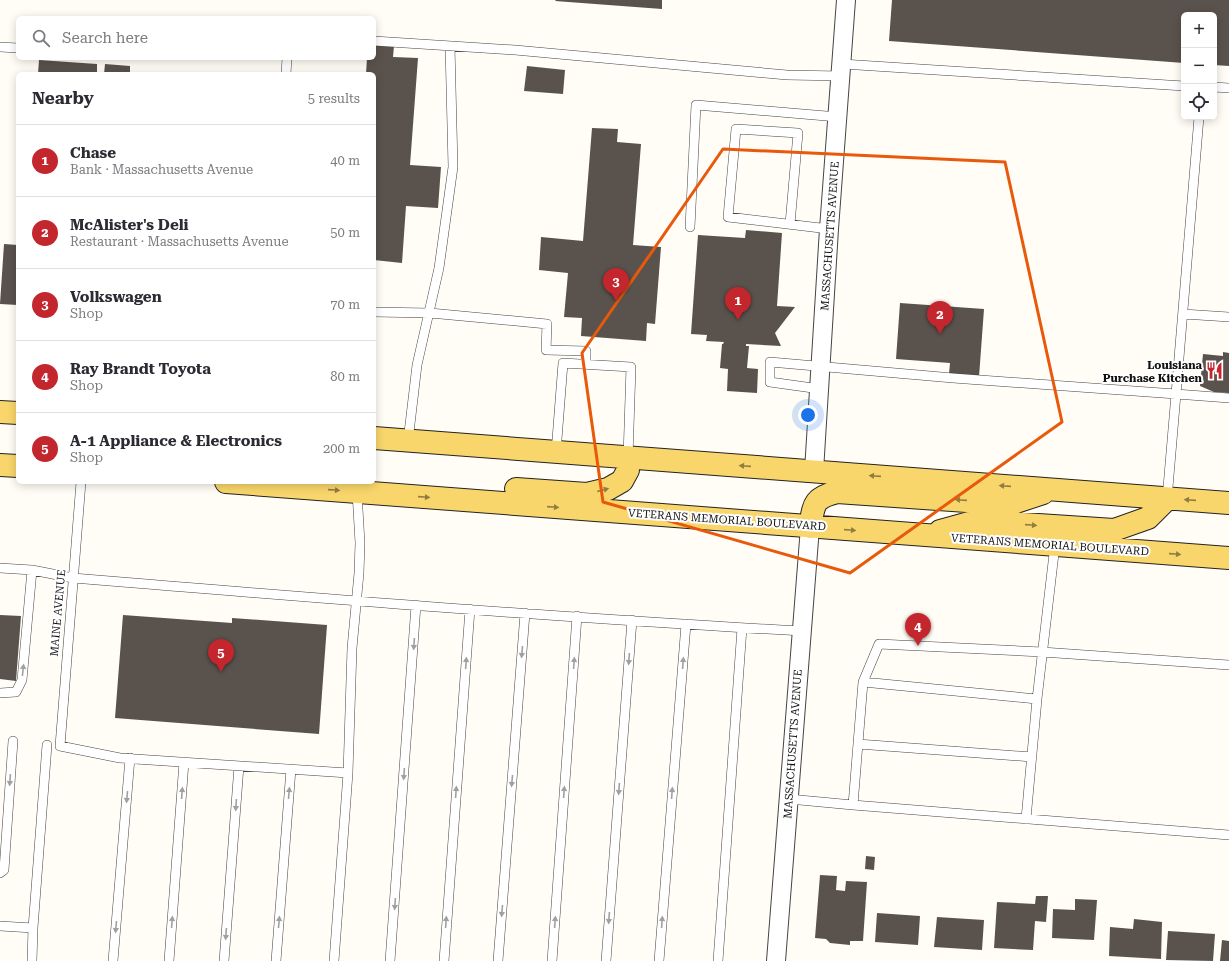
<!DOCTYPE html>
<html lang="en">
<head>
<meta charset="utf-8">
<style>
	body { margin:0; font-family:"Roboto Serif",serif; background:#f2f2f3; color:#2b2b33 }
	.controls { position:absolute; right:12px; top:12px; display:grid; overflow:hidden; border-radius:6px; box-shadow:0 2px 10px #0003 }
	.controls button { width:36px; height:36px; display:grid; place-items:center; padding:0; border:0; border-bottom:1px solid #e1e1e2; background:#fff; color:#2b2b33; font:20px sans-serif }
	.you { position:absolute; left:808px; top:415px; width:14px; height:14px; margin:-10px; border:3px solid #fff; border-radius:50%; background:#1a73e8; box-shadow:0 0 0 6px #1a73e833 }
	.badge { display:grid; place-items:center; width:26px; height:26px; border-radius:50%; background:#c4262e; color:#fff; font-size:13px; font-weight:700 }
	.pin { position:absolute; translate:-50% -33px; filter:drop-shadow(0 1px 2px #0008) }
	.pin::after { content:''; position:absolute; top:21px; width:14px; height:12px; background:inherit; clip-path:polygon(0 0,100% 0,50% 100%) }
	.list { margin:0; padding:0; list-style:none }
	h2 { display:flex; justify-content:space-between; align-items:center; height:52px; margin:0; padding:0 16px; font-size:17px }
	h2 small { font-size:13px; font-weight:400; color:#7c7c81 }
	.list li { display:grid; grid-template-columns:26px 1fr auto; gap:12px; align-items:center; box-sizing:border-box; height:72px; padding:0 16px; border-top:1px solid #e1e1e2 }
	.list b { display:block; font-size:15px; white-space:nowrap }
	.list p { margin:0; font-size:13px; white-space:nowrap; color:#7c7c81 }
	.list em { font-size:13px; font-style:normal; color:#7c7c81 }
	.icon { flex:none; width:22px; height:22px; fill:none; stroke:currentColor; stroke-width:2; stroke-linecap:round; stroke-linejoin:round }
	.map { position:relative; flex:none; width:1229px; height:961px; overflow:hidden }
	.search { position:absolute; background:#fff; box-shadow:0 2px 10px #0003; left:16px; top:16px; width:360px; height:44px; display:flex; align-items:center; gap:10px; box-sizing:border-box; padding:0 14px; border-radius:6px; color:#7c7c81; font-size:15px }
	.panel { position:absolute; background:#fff; box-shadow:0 2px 10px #0003; left:16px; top:72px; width:360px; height:412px; border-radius:6px }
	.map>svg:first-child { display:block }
	.building { fill:#5a524d }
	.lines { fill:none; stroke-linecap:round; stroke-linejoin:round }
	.lane-casing { stroke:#444; stroke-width:10 }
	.street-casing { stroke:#444; stroke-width:20 }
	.primary-casing { stroke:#222; stroke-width:24 }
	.lane { stroke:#fff; stroke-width:9 }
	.street { stroke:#fff; stroke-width:18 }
	.primary { stroke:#f9d66b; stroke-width:22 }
	.oneway { fill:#917d42 }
	.oneway2 { fill:#a0a0a0 }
	.marked { fill:none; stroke:#e8590c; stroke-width:3; stroke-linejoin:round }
	.labels { text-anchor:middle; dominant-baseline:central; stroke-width:4; stroke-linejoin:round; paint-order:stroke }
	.street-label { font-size:11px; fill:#111; stroke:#fff }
	.poi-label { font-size:11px; font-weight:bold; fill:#111; stroke:#fff; text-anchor:end }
</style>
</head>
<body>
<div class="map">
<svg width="1229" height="961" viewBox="0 0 1229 961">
	<rect width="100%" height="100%" fill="#fffdf5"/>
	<path class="building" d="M 556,0 L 662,0 L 662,9 L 555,1 Z
		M 892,0 L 1229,0 L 1229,66 L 1214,65 L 1214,15 L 1184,15 L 1184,63 L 889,41 Z
		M 374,44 L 394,46 L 393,57 L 418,58 L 410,165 L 441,167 L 438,208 L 406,206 L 402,263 L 374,260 L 374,74 L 366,74 L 367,58 L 374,58 Z
		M 39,60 L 97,64 L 97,74 L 38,74 Z
		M 105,64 L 130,66 L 130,74 L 104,74 Z
		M 527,66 L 565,70 L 563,94 L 524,91 Z
		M 592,128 L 618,129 L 617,142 L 641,144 L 633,245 L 661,247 L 655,324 L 647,323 L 646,341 L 581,336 L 582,318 L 564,317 L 568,273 L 539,270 L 541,237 L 583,241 Z
		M 746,230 L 782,233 L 777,306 L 795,307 L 775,333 L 781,346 L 746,344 L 746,346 L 749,346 L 747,368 L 758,369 L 757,393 L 727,391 L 728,369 L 720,368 L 722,344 L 723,344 L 724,342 L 706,341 L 707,335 L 691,334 L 698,235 L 745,238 Z
		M 4,244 L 18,245 L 18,305 L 0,304 Z
		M 900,303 L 984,309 L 979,377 L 949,374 L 950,363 L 896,359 Z
		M 1223,352 L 1229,353 L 1229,393 L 1214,392 L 1200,386 L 1203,354 L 1223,356 Z
		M 0,615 L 21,616 L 16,681 L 0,679 Z
		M 123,615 L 232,623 L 232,618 L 327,625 L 319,734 L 115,718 Z
		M 866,856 L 875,857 L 874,870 L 865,869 Z
		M 820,875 L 837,876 L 836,890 L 845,891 L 846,881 L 867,882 L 863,941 L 850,941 L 850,945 L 830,943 L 826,939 L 815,938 Z
		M 1036,896 L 1048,896 L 1046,922 L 1035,921 L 1033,950 L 994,948 L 997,902 L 1035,904 Z
		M 1075,899 L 1097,900 L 1094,940 L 1052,938 L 1053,909 L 1075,910 Z
		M 877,913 L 920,916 L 918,945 L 875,942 Z
		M 937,917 L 984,920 L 982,950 L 934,947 Z
		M 1134,919 L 1162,922 L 1161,959 L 1109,956 L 1110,927 L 1133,929 Z
		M 1168,931 L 1215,934 L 1213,961 L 1166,960 Z
		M 1222,940 L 1229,941 L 1229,961 L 1220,961 Z"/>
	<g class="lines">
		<defs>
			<path id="lane" d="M 374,41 L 515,50 L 787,75 L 841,76
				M 0,47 L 18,48
				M 842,64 L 1184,86
				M 286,74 L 287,58
				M 1214,87 L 1229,88
				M 1199,117 L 1176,394 L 1229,398
				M 790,224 L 798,133 L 736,129 L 728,217 L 829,229
				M 690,227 L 696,105 L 838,117
				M 374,312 L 430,313 L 547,324 L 546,350 L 586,351 L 586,364
				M 1183,314 L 1229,317
				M 820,389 L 770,382 L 770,362 L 953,378 L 1176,394 L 1167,499
				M 408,441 L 417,365 L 439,268 L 453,167 L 450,46
				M 556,452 L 563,363 L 631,367 L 628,457
				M 81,482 L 60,746 L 120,758 L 348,773 L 334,961
				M 0,568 L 32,570 L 73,578 C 316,598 559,618 802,631
				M 1229,665 L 1042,652 L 879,644 L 863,682 L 853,805 L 1229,835
				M 863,682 L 1037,699 L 1055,545
				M 0,693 L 16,692 L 22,680 L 32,570
				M 858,744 L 1032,757
				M 348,773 L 352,648 L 359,573 L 360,543 L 357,492
				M 789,799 L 853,805
				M 1026,819 L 1037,699
				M 0,873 L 4,870 L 13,741
				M 0,926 L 33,928 L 47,745
				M 32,961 L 33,928
				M 113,961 L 130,758
				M 169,961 L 184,762
				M 224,961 L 239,766
				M 276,961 L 291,769
				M 390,961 L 416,605
				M 444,961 L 470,609
				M 498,961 L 525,613
				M 552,961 L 577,616
				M 606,961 L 632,620
				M 659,961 L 686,624
				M 718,961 L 742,628"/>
			<path id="street" d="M 814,471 L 829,229 L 846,0
				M 776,961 L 810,527"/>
			<path id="primary" d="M 0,412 L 18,413
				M 374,438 L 1229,503
				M 0,465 L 18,466
				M 226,482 L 1229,558
				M 516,489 L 587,494 L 608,489 L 622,481 L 628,470 L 628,457
				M 810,527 C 814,504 813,498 837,492 L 1010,504 L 1043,493
				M 940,531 L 976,521 L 1114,530 L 1148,518 L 1167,499"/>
		</defs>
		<use href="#lane" class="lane-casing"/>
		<use href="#street" class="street-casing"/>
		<use href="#primary" class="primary-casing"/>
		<use href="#lane" class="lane"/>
		<use href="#street" class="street"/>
		<use href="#primary" class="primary"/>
	</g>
	<defs><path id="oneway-solid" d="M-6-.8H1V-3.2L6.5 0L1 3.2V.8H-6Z"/></defs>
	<g class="oneway">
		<use href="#oneway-solid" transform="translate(745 466) rotate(-176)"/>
		<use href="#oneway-solid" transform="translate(875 476) rotate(-176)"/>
		<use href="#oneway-solid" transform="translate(1005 486) rotate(-176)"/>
		<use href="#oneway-solid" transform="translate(334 490) rotate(4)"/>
		<use href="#oneway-solid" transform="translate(603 490) rotate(-15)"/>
		<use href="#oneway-solid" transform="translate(424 497) rotate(4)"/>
		<use href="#oneway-solid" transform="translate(961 500) rotate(-176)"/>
		<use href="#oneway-solid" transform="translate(1190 500) rotate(-176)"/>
		<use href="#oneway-solid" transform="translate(553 507) rotate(4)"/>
		<use href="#oneway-solid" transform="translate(1031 525) rotate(4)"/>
		<use href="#oneway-solid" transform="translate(850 530) rotate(4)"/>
		<use href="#oneway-solid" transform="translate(1175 554) rotate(4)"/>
	</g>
	<g class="oneway2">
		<use href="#oneway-solid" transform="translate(414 644) rotate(94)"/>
		<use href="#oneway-solid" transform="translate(522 652) rotate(95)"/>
		<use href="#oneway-solid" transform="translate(629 659) rotate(94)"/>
		<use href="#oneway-solid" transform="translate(466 663) rotate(-86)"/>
		<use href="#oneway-solid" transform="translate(574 663) rotate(-86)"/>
		<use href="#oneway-solid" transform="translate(683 663) rotate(-86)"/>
		<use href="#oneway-solid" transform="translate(23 670) rotate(-84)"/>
		<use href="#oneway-solid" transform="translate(404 774) rotate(94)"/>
		<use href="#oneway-solid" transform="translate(10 780) rotate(94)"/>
		<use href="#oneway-solid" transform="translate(512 781) rotate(95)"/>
		<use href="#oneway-solid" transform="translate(619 789) rotate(94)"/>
		<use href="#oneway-solid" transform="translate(456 792) rotate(-86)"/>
		<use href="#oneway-solid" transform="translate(564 792) rotate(-86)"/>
		<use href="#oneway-solid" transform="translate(182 793) rotate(-86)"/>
		<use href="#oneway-solid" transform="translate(289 793) rotate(-85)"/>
		<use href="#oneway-solid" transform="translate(672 793) rotate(-86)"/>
		<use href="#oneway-solid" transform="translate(127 797) rotate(95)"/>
		<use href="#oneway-solid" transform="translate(236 805) rotate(94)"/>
		<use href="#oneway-solid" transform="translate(395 904) rotate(94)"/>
		<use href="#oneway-solid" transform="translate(502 911) rotate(95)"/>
		<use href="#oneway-solid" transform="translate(609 918) rotate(94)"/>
		<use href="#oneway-solid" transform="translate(172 922) rotate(-86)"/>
		<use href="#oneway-solid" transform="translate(279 922) rotate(-85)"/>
		<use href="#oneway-solid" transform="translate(446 922) rotate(-86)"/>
		<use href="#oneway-solid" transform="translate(555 922) rotate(-86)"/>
		<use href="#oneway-solid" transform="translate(662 922) rotate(-86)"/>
		<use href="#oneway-solid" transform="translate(116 927) rotate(95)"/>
		<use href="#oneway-solid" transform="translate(226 934) rotate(94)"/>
	</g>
	<path class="marked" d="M 723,149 L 1005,162 L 1062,422 L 850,573 L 603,502 L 582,353 Z"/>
	<defs>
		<symbol id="restaurant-bare" viewBox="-9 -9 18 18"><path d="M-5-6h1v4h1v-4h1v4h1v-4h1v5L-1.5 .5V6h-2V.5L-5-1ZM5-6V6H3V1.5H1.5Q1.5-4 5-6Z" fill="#c4262e" stroke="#fff" stroke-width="2.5" paint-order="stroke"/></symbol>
	</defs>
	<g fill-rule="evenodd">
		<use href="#restaurant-bare" x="1202" y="358" width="25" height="25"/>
	</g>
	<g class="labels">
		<g class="street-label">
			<text transform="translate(830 236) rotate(-86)">MASSACHUSETTS AVENUE</text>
			<text transform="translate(727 520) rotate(4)">VETERANS MEMORIAL BOULEVARD</text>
			<text transform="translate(1050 545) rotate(4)">VETERANS MEMORIAL BOULEVARD</text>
			<text transform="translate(58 613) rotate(-85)">MAINE AVENUE</text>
			<text transform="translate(793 744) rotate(-86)">MASSACHUSETTS AVENUE</text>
		</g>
		<g class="poi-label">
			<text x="1202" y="365">Louisiana<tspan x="1202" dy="13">Purchase Kitchen</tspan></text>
		</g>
	</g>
</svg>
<div class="controls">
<button>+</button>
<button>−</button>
<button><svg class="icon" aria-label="locate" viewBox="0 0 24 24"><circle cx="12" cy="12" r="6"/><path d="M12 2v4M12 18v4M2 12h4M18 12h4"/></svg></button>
</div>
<div class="you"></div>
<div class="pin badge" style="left:738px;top:320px">1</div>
<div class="pin badge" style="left:940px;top:334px">2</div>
<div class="pin badge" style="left:616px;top:301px">3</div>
<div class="pin badge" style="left:918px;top:646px">4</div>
<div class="pin badge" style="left:221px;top:672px">5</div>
<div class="search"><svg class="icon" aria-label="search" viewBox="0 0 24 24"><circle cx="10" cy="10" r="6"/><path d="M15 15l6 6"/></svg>Search here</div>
<section class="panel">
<h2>Nearby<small>5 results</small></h2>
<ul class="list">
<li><span class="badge">1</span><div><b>Chase</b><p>Bank · Massachusetts Avenue</p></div><em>40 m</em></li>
<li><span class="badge">2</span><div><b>McAlister's Deli</b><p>Restaurant · Massachusetts Avenue</p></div><em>50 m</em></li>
<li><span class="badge">3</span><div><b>Volkswagen</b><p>Shop</p></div><em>70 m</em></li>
<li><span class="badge">4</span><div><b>Ray Brandt Toyota</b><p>Shop</p></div><em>80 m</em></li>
<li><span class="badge">5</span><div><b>A-1 Appliance &amp; Electronics</b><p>Shop</p></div><em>200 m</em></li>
</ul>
</section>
</div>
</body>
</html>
